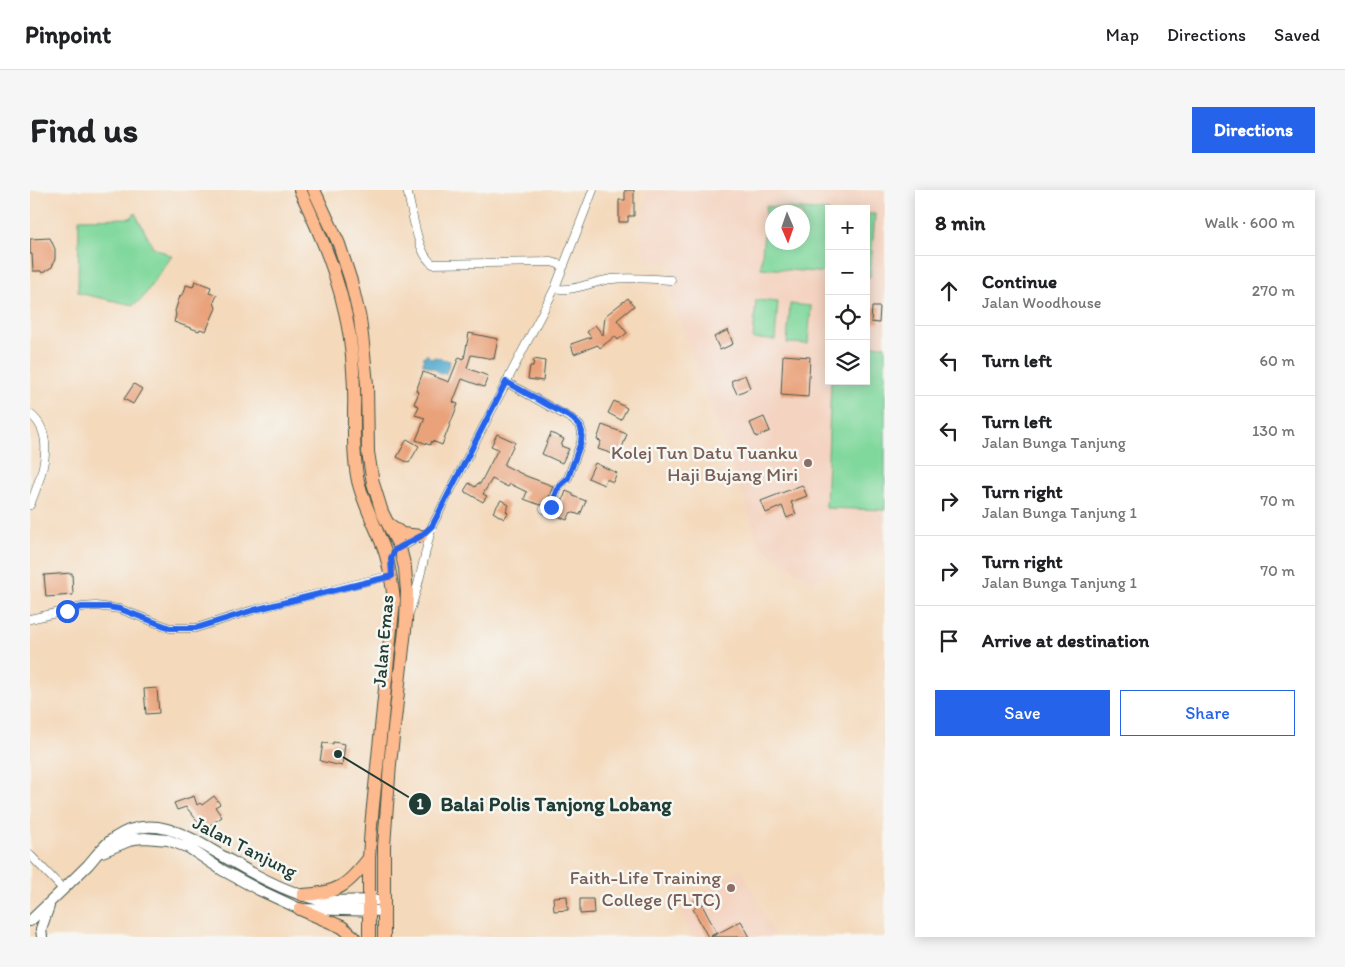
<!DOCTYPE html>
<html lang="en">
<head>
<meta charset="utf-8">
<style>
	body { margin:0; font-family:Itim,sans-serif; background:#f6f6f6; color:#202124 }
	.controls { position:absolute; right:15px; top:15px; display:grid; overflow:hidden; border-radius:0px; box-shadow:0 2px 12px #0003 }
	.controls button { width:45px; height:45px; display:grid; place-items:center; padding:0; border:0; border-bottom:1px solid #e0e0e0; background:#fff; color:#202124; font:25px sans-serif }
	.compass { position:absolute; left:735px; top:15px; width:45px; height:45px; border-radius:50%; background:#fff; box-shadow:0 2px 12px #0003; rotate:178deg }
	.stop { position:absolute; width:15px; height:15px; margin:-11px; border:4px solid #2563eb; border-radius:50%; background:#fff }
	.stop.end { background:#2563eb; border-color:#fff; box-shadow:0 1px 5px #0008 }
	.list { margin:0; padding:0; list-style:none }
	h2 { display:flex; justify-content:space-between; align-items:center; height:65px; margin:0; padding:0 20px; font-size:21px }
	h2 small { font-size:16px; font-weight:400; color:#757577 }
	.list li { display:grid; grid-template-columns:32px 1fr auto; gap:15px; align-items:center; box-sizing:border-box; height:70px; padding:0 20px; border-top:1px solid #e0e0e0 }
	.list b { display:block; font-size:19px; white-space:nowrap }
	.list p { margin:0; font-size:16px; white-space:nowrap; color:#757577 }
	.list em { font-size:16px; font-style:normal; color:#757577 }
	.actions { display:flex; gap:10px; padding:15px 20px }
	.actions a { flex:1; padding:11px 0; border:1px solid #2563eb; border-radius:0px; text-align:center; font-size:18px; color:#2563eb }
	.actions .main { background:#2563eb; color:#fff }
	.icon { flex:none; width:28px; height:28px; fill:none; stroke:currentColor; stroke-width:2; stroke-linecap:round; stroke-linejoin:round }
	.map { position:relative; flex:none; width:855px; height:747px; overflow:hidden; border-radius:0px }
	header { display:flex; align-items:center; gap:30px; box-sizing:border-box; height:70px; padding:0 25px; background:#fff; border-bottom:1px solid #e0e0e0 }
	header strong { font-size:24px }
	nav { display:flex; gap:28px; margin-inline-start:auto; font-size:18px }
	.intro { display:flex; align-items:center; justify-content:space-between; box-sizing:border-box; height:120px; padding:0 30px }
	h1 { margin:0; font-size:35px }
	.button { padding:12px 22px; border-radius:0px; background:#2563eb; color:#fff; font-size:18px; font-weight:700 }
	main { display:flex; gap:30px; padding:0 30px }
	aside { flex:1; background:#fff; border-radius:0px; box-shadow:0 2px 12px #0003 }
	.map>svg:first-child { display:block }
	.built { fill:#f4d3c0; fill-rule:evenodd }
	.green { fill:#80d89c; stroke:#508a68; fill-rule:evenodd }
	.water { fill:#50a9ce; stroke:#387381 }
	.building { fill:#e9a27a }
	.lines { fill:none; stroke-linecap:round; stroke-linejoin:round }
	.minor-casing { stroke:#3f5448; stroke-width:9 }
	.tertiary-casing { stroke:#3f5448; stroke-width:12 }
	.primary-casing { stroke:#3f5448; stroke-width:14 }
	.minor { stroke:#fff; stroke-width:8 }
	.tertiary { stroke:#fff; stroke-width:10 }
	.primary { stroke:#fcba8e; stroke-width:12 }
	.route { stroke:#2563eb; stroke-width:6 }
	.education-dot { fill:#8d6e63; stroke:#f6f6f2; stroke-width:2 }
	.labels { text-anchor:middle; dominant-baseline:central; stroke-width:5; stroke-linejoin:round; paint-order:stroke }
	.education-label { font-size:19px; fill:#785e54; stroke:#f6f6f2; text-anchor:end }
	.street-label { font-size:19px; fill:#1f3d34; stroke:#f6f6f2 }
	.leader { fill:none; stroke:#1f3d34; stroke-width:2 }
	.callout-dot { fill:#1f3d34; stroke:#f6f6f2; stroke-width:2 }
	.mark-label { font-size:15px; text-anchor:middle; font-weight:bold; fill:#fff }
	.callout-label { font-size:20px; text-anchor:middle; font-weight:bold; fill:#1f3d34; stroke:#f6f6f2; stroke-width:5; stroke-linejoin:round; paint-order:stroke }
</style>
</head>
<body>
<header>
<strong>Pinpoint</strong>
<nav><a>Map</a><a>Directions</a><a>Saved</a></nav>
</header>
<div class="intro"><h1>Find us</h1><a class="button">Directions</a></div>
<main>
<div class="map">
<svg width="855" height="747" viewBox="0 0 855 747">
	<rect width="100%" height="100%" fill="#f6f6f2"/>
	<filter id="ink" filterUnits="userSpaceOnUse"><feTurbulence type="fractalNoise" baseFrequency=".02" numOctaves="2"/><feDisplacementMap in="SourceGraphic" scale="10" xChannelSelector="R" yChannelSelector="G"/><feConvolveMatrix kernelMatrix="1 2 1 2 8 2 1 2 1" color-interpolation-filters="sRGB"/></filter>
	<filter id="wash" filterUnits="userSpaceOnUse"><feTurbulence type="fractalNoise" baseFrequency=".0096" numOctaves="4" result="noise"/><feDisplacementMap in="SourceGraphic" scale="20" xChannelSelector="R" yChannelSelector="G"/><feGaussianBlur stdDeviation="1.12" result="paint"/><feColorMatrix in="noise" values="0 0 0 0 0 0 0 0 0 0 0 0 0 0 0 0 0 1.4 0 .05"/><feComposite in="paint" operator="in"/></filter>
	<g filter="url(#wash)">
		<rect width="100%" height="100%" fill="#f4d9bb"/>
		<path class="built" d="M 617,0 L 855,0 L 855,358 L 782,392 L 730,356 L 655,144 L 643,114 L 640,101 L 642,74 L 627,72 L 617,75 L 610,46 ZM 799,19 L 836,19 L 836,191 L 799,191 ZM 742,22 L 772,22 L 772,52 L 742,52 Z
			M 711,678 L 745,747 L 661,747 L 649,717 Z"/>
		<path class="green" d="M 736,16 L 799,21 L 799,83 L 731,78 ZM 772,22 L 772,52 L 742,52 L 742,22 Z
			M 105,23 L 123,57 L 142,66 L 111,110 L 103,115 L 48,103 L 49,29 L 101,28 Z
			M 836,24 L 845,24 L 840,87 L 836,86 Z
			M 726,110 L 748,112 L 745,150 L 723,149 Z
			M 760,114 L 781,116 L 778,154 L 757,153 Z
			M 836,155 L 855,156 L 855,320 L 796,318 L 801,191 L 836,191 Z"/>
		<path class="water" d="M 397,164 L 401,169 L 405,167 L 420,171 L 416,183 L 410,184 L 405,179 L 393,174 L 394,166 Z"/>
		<g id="blocks">
			<path class="building" d="M 595,0 L 604,0 L 604,26 L 598,26 L 598,32 L 589,32 L 589,10 L 595,10 Z
				M 20,48 L 25,59 L 25,69 L 22,77 L 12,83 L 11,81 L 3,81 L 2,64 L 0,64 L 0,49 Z
				M 165,91 L 181,97 L 179,103 L 187,105 L 184,112 L 186,118 L 176,141 L 170,139 L 169,141 L 144,132 L 146,125 L 145,121 L 150,106 L 154,103 L 156,95 L 163,97 Z
				M 598,108 L 604,116 L 587,130 L 597,143 L 588,150 L 585,146 L 570,158 L 568,155 L 544,164 L 541,154 L 561,147 L 557,142 L 565,135 L 573,145 L 575,126 Z
				M 842,117 L 850,117 L 849,133 L 841,132 Z
				M 698,140 L 703,154 L 690,160 L 684,147 Z
				M 439,143 L 468,149 L 464,169 L 441,165 L 437,178 L 458,186 L 454,197 L 432,189 L 423,212 L 428,214 L 412,255 L 402,251 L 400,255 L 386,250 L 395,228 L 385,225 L 389,216 L 384,214 L 389,202 L 386,201 L 393,182 L 419,192 L 429,167 L 434,169 Z
				M 753,165 L 780,167 L 778,207 L 751,205 Z
				M 504,169 L 515,171 L 513,191 L 498,189 L 500,176 L 503,176 Z
				M 715,185 L 720,198 L 707,204 L 701,191 Z
				M 104,194 L 112,199 L 103,214 L 94,209 Z
				M 584,211 L 597,218 L 591,230 L 578,223 Z
				M 734,227 L 740,241 L 726,247 L 720,233 Z
				M 572,235 L 597,244 L 589,266 L 568,259 L 571,251 L 567,250 Z
				M 521,243 L 534,249 L 531,256 L 539,259 L 532,273 L 512,264 Z
				M 467,244 L 485,252 L 474,275 L 496,286 L 523,296 L 517,312 L 510,315 L 494,309 L 497,302 L 480,294 L 478,297 L 462,289 L 453,304 L 457,306 L 453,312 L 434,301 L 439,293 L 445,297 L 448,293 L 450,294 L 468,259 L 461,256 Z
				M 377,249 L 389,256 L 379,273 L 367,267 Z
				M 565,273 L 587,283 L 583,292 L 576,289 L 574,295 L 558,288 Z
				M 772,295 L 777,306 L 761,312 L 766,324 L 757,328 L 752,316 L 736,323 L 731,311 Z
				M 536,301 L 543,304 L 543,306 L 556,311 L 550,325 L 541,322 L 537,330 L 527,326 Z
				M 471,310 L 479,315 L 476,321 L 478,323 L 474,329 L 463,322 Z
				M 42,383 L 43,405 L 16,407 L 14,385 Z
				M 127,498 L 129,523 L 116,524 L 114,499 Z
				M 303,552 L 315,554 L 312,576 L 290,571 L 293,553 L 303,554 Z
				M 164,606 L 167,615 L 170,613 L 172,615 L 184,606 L 190,614 L 185,617 L 192,627 L 174,639 L 156,617 L 147,620 L 144,613 Z
				M 675,704 L 679,710 L 672,715 L 687,743 L 678,747 L 663,719 L 666,717 L 662,713 Z
				M 537,706 L 538,720 L 524,721 L 523,707 Z
				M 550,709 L 563,709 L 564,723 L 550,724 Z
				M 711,731 L 720,747 L 681,747 Z"/>
		</g>
	</g>
	<g filter="url(#ink)">
		<use href="#blocks" fill-opacity="0" stroke="#3f5448" stroke-width="1"/>
		<g class="lines">
			<defs>
				<path id="minor" d="M 377,0 C 382,18 387,65 403,74 L 522,72 L 534,76
					M 525,98 C 540,103 564,91 582,89 C 601,87 621,89 641,90
					M 476,192 L 542,229 L 550,236 L 552,242 L 551,252 L 538,288 L 529,296 L 521,317 L 514,319
					M 0,224 C 28,245 11,288 0,315
					M 370,358 L 389,347
					M 379,423 C 390,395 394,365 402,336 L 525,98 L 563,0
					M 0,429 L 52,417 L 66,416 L 90,419 L 140,438 L 166,438 L 223,420 L 362,385
					M 0,665 L 33,699"/>
				<path id="tertiary" d="M 72,662 L 104,649 L 115,648 L 138,650 L 159,658 L 192,680 L 229,700 L 270,719 L 354,721
					M 0,731 C 20,712 39,694 58,675 C 66,666 74,654 84,648 C 127,619 166,652 203,672 C 230,688 262,705 294,711 L 354,710
					M 12,747 L 11,739 L 19,716"/>
				<path id="primary" d="M 270,0 C 295,53 317,107 322,166 C 323,183 325,201 324,219 C 324,242 323,268 328,291 C 334,316 347,338 355,362 C 360,378 362,394 364,410 L 341,636 L 339,668 L 339,747
					M 284,0 L 309,54 L 321,91 L 330,129 L 333,154 L 337,194 L 338,262 L 343,293 L 352,322 L 370,358 L 375,378 L 377,402 L 376,431 L 360,574 L 354,656 L 354,747
					M 359,334 L 372,344 L 391,346
					M 273,705 C 309,703 318,695 339,668
					M 270,719 L 312,737 L 324,747"/>
			</defs>
			<use href="#minor" class="minor-casing"/>
			<use href="#tertiary" class="tertiary-casing"/>
			<use href="#primary" class="primary-casing"/>
			<use href="#minor" class="minor"/>
			<use href="#tertiary" class="tertiary"/>
			<use href="#primary" class="primary"/>
		</g>
	</g>
	<g class="lines" filter="url(#ink)">
		<path class="route" d="M 37,421 L 52,417 L 78,417 L 90,419 L 140,438 L 166,438 L 224,420 L 362,386 L 361,368 L 365,360 L 391,346 L 402,336 L 476,192 L 542,228 L 550,236 L 552,242 L 551,252 L 538,288 L 529,296 L 521,317"/>
	</g>
	<g class="education-dot">
		<circle cx="778" cy="273" r="5"/>
		<circle cx="701" cy="698" r="5"/>
	</g>
	<g class="labels">
		<g class="education-label">
			<text x="768" y="262">Kolej Tun Datu Tuanku<tspan x="768" dy="22">Haji Bujang Miri</tspan></text>
			<text x="691" y="687">Faith-Life Training<tspan x="691" dy="22">College (FLTC)</tspan></text>
		</g>
		<g class="street-label">
			<text transform="translate(353 451) rotate(-85)">Jalan Emas</text>
			<text transform="translate(215 657) rotate(27)">Jalan Tanjung</text>
		</g>
	</g>
	<path class="leader" d="M308 564L390 614"/>
	<g class="callout-dot">
		<circle cx="308" cy="564" r="5"/>
		<circle cx="390" cy="614" r="12"/>
	</g>
	<g class="mark-label">
		<text x="390" y="619">1</text>
	</g>
	<g class="callout-label">
		<text x="526" y="621">Balai Polis Tanjong Lobang</text>
	</g>
</svg>
<div class="controls">
<button>+</button>
<button>−</button>
<button><svg class="icon" aria-label="locate" viewBox="0 0 24 24"><circle cx="12" cy="12" r="6"/><path d="M12 2v4M12 18v4M2 12h4M18 12h4"/></svg></button>
<button><svg class="icon" aria-label="layers" viewBox="0 0 24 24"><path d="M12 4l9 5-9 5-9-5zM3 14l9 5 9-5"/></svg></button>
</div>
<svg class="compass" viewBox="-18 -18 36 36"><path d="M0-13l5 13h-10z" fill="#e53935"/><path d="M0 13l5-13h-10z" fill="#757577"/></svg>
<div class="stop" style="left:37px;top:421px"></div>
<div class="stop end" style="left:521px;top:317px"></div>
</div>
<aside>
<h2>8 min<small>Walk · 600 m</small></h2>
<ul class="list">
<li><svg class="icon" aria-label="ahead" viewBox="0 0 24 24"><path d="M12 20V5M6 11l6-6 6 6"/></svg><div><b>Continue</b><p>Jalan Woodhouse</p></div><em>270 m</em></li>
<li><svg class="icon" aria-label="left" viewBox="0 0 24 24"><path d="M17 20v-9H6M10 6l-5 5 5 5"/></svg><div><b>Turn left</b></div><em>60 m</em></li>
<li><svg class="icon" aria-label="left" viewBox="0 0 24 24"><path d="M17 20v-9H6M10 6l-5 5 5 5"/></svg><div><b>Turn left</b><p>Jalan Bunga Tanjung</p></div><em>130 m</em></li>
<li><svg class="icon" aria-label="right" viewBox="0 0 24 24"><path d="M7 20v-9h11M14 6l5 5-5 5"/></svg><div><b>Turn right</b><p>Jalan Bunga Tanjung 1</p></div><em>70 m</em></li>
<li><svg class="icon" aria-label="right" viewBox="0 0 24 24"><path d="M7 20v-9h11M14 6l5 5-5 5"/></svg><div><b>Turn right</b><p>Jalan Bunga Tanjung 1</p></div><em>70 m</em></li>
<li><svg class="icon" aria-label="arrive" viewBox="0 0 24 24"><path d="M6 21V4h12l-3 4 3 4H6"/></svg><div><b>Arrive at destination</b></div></li>
</ul>
<div class="actions"><a class="main">Save</a><a>Share</a></div>
</aside>
</main>
</body>
</html>
